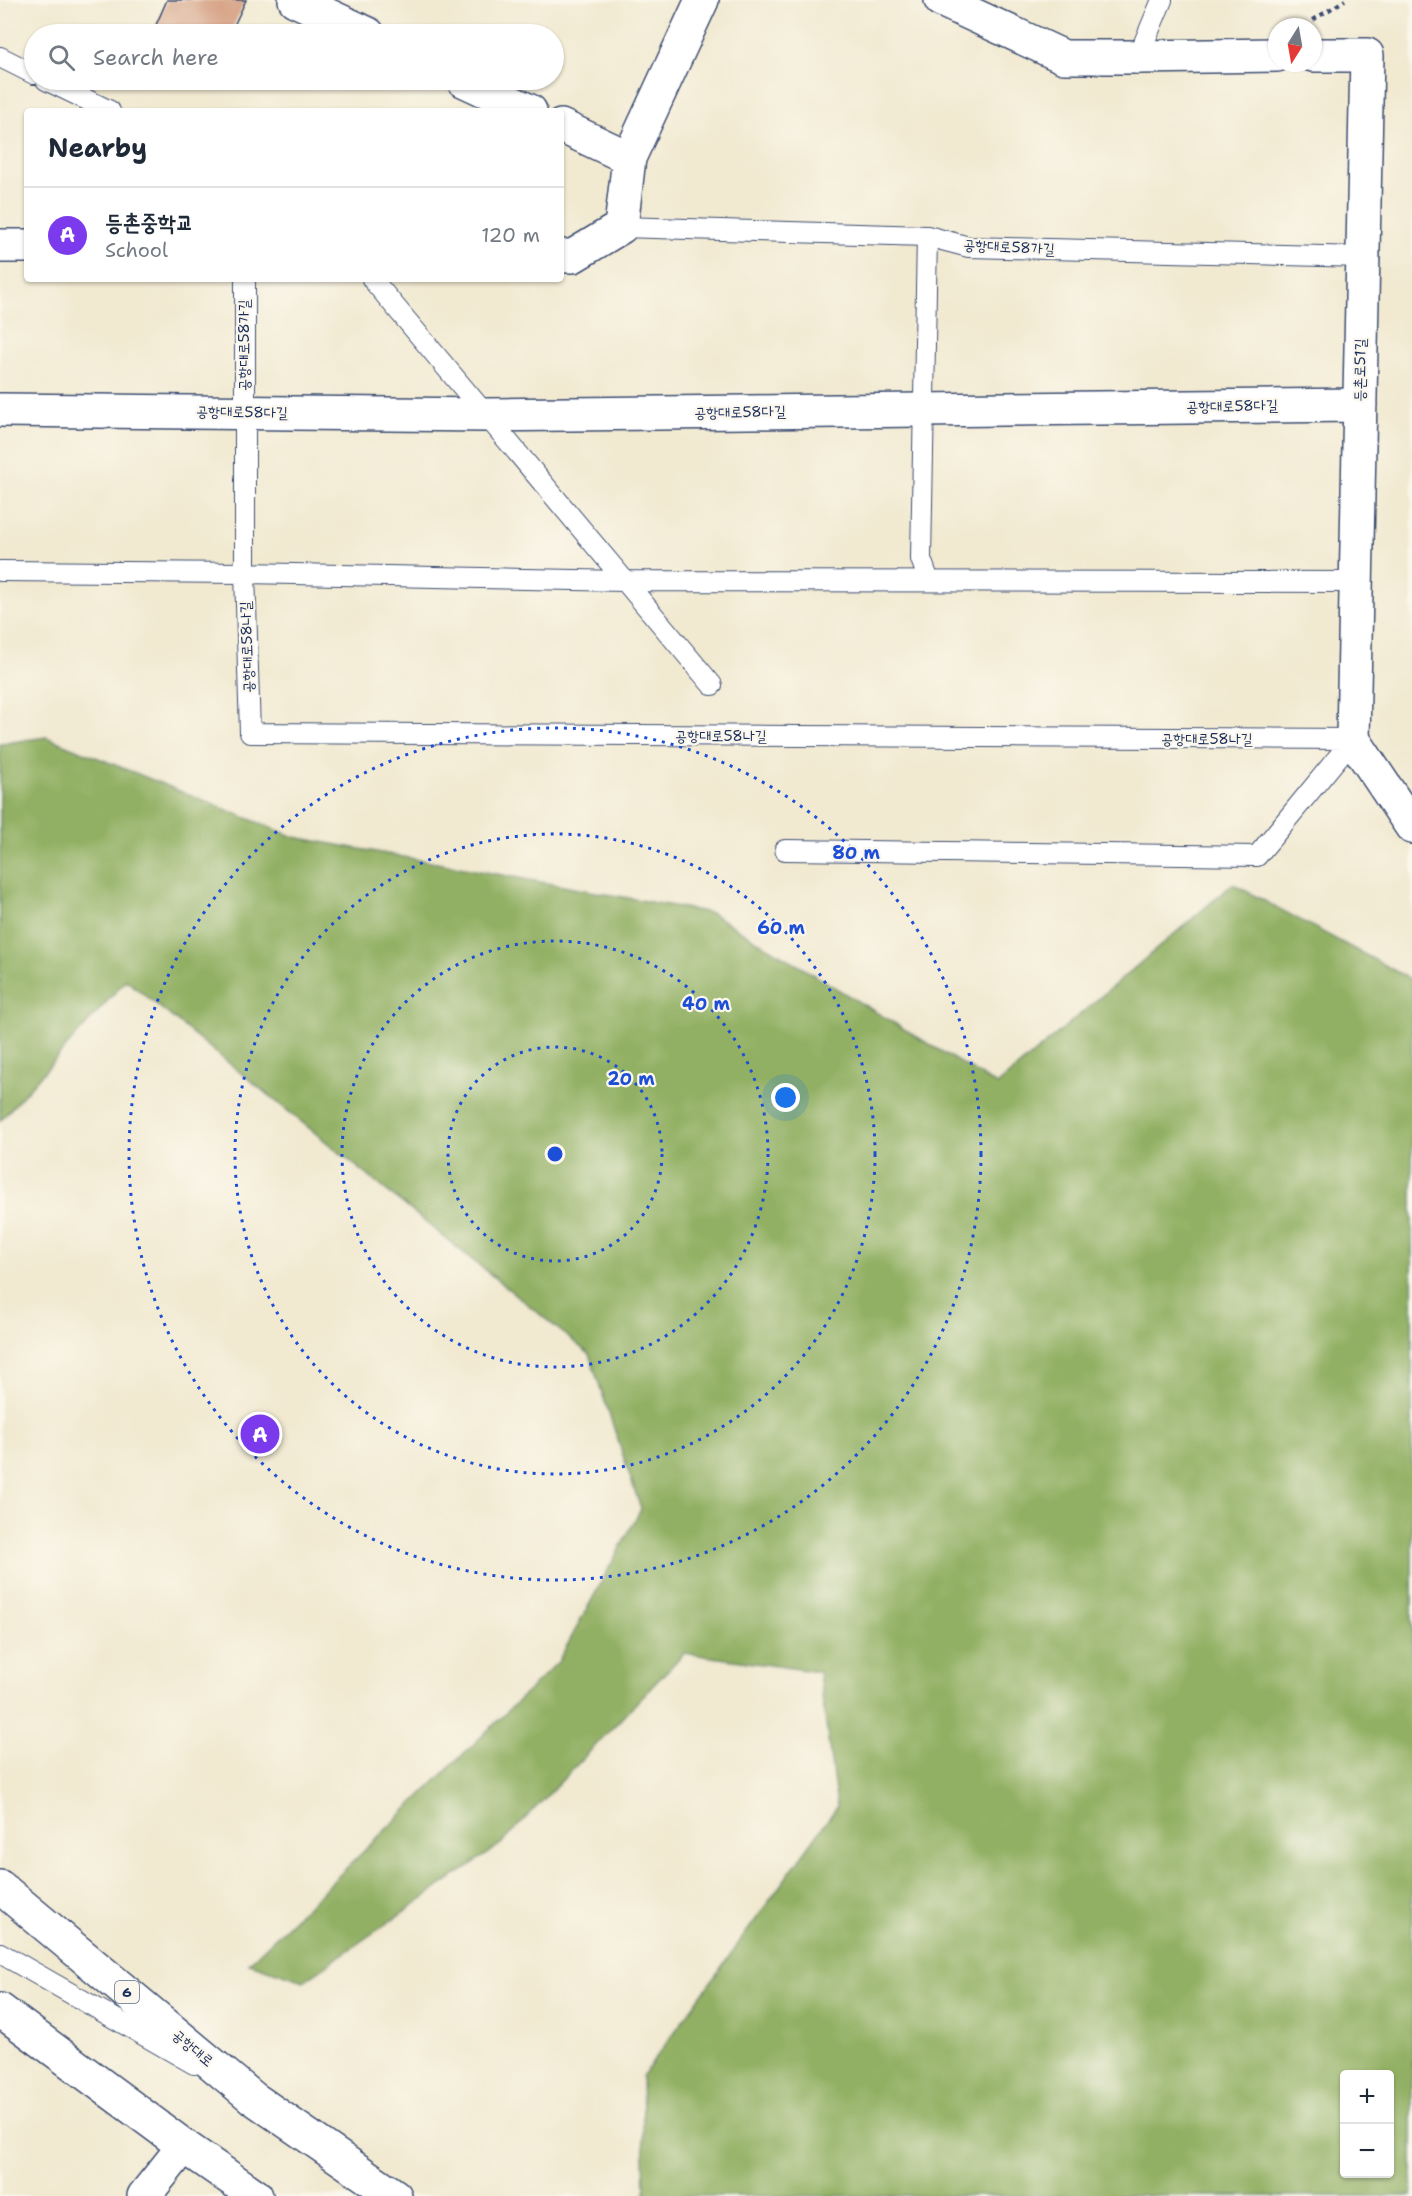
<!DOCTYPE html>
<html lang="en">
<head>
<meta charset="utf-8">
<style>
	body { margin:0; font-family:"Shantell Sans","Poor Story",sans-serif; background:#f6f6f7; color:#1f2937 }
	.controls { position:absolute; right:18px; bottom:18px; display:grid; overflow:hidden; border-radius:6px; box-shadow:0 2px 4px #0004 }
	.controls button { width:54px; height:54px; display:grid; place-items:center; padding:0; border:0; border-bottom:2px solid #e0e1e3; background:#fff; color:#1f2937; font:30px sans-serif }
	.compass { position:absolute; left:1268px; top:18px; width:54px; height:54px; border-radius:50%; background:#fff; box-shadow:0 2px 4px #0004; rotate:191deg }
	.you { position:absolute; left:786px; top:1098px; width:21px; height:21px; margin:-15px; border:4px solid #fff; border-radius:50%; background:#1a73e8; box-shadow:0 0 0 9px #1a73e833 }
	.badge { display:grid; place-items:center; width:39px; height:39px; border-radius:50%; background:#7c3aed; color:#fff; font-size:20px; font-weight:700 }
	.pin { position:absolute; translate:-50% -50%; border:3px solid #fff; box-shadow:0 2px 6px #0006 }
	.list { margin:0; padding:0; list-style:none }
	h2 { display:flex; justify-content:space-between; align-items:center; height:78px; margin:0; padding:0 24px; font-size:26px }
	h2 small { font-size:20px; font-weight:400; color:#747a83 }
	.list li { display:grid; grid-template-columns:39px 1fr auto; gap:18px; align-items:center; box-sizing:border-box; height:96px; padding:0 24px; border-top:2px solid #e0e1e3 }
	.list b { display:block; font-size:22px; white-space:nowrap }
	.list p { margin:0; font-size:20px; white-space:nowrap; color:#747a83 }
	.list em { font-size:20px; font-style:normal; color:#747a83 }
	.icon { flex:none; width:33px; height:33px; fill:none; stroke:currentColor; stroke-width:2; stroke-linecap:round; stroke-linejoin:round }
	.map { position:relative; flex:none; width:1412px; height:2196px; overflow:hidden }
	.search { position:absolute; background:#fff; box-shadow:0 2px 4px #0004; left:24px; top:24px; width:540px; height:66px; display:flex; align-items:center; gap:15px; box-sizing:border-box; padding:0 21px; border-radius:33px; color:#747a83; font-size:22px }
	.panel { position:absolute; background:#fff; box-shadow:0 2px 4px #0004; left:24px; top:108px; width:540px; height:174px; border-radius:6px }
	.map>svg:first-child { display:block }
	.forest { fill:#92b063; stroke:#567060; stroke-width:1.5; fill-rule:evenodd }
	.building { fill:#d29879 }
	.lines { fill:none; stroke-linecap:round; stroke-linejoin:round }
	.service-casing { stroke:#3b4b6f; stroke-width:22 }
	.minor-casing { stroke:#3b4b6f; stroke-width:36 }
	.tertiary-casing { stroke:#3b4b6f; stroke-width:36 }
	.primary-casing { stroke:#3b4b6f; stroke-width:36 }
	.path { stroke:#3b4b6f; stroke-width:4; stroke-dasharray:4.5 4.5; stroke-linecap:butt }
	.service { stroke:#fff; stroke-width:20 }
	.minor { stroke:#fff; stroke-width:33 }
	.tertiary { stroke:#fff; stroke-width:33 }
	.primary { stroke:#fff; stroke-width:33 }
	.ring { fill:none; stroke:#1d4ed8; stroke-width:3; stroke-dasharray:3 6 }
	.labels { text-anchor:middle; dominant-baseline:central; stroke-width:4.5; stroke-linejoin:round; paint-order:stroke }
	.shield { fill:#fbf7ec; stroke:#5e6b89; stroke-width:1.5 }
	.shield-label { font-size:14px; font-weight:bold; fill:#1b2f5e }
	.street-label { font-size:15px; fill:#1b2f5e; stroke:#fbf7ec }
	.centre { fill:#1d4ed8; stroke:#fbf7ec; stroke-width:3 }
	.ring-label { font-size:18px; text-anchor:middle; font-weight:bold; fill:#1d4ed8; stroke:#fbf7ec; stroke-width:4.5; stroke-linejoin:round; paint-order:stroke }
</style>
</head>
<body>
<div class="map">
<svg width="1412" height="2196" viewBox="0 0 1412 2196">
	<rect width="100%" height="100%" fill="#fbf7ec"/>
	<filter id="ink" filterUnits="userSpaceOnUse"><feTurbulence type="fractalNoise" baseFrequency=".0167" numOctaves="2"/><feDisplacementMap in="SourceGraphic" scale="12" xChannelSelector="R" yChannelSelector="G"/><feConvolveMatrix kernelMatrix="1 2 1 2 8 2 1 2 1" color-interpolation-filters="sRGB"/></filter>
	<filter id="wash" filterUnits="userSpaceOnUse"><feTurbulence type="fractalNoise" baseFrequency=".008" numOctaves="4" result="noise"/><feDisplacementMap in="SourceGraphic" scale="24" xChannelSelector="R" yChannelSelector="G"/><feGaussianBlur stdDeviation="1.35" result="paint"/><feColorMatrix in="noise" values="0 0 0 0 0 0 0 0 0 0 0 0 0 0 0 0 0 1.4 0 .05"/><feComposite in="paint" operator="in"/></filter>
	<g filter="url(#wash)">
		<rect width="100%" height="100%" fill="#f1e9d0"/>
		<path class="forest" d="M 46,737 L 294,837 L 711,913 L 997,1085 L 1233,884 L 1412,980 L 1412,2196 L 645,2196 L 642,2077 L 837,1807 L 819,1672 L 684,1653 L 501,1844 L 304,1981 L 249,1963 L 558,1662 L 641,1509 L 589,1354 L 126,980 L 0,1121 L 0,744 ZM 1344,2074 L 1390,2074 L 1390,2174 L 1344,2174 Z"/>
		<g id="blocks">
			<path class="building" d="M 167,0 L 246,0 L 230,34 L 178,34 L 156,25 Z"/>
		</g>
	</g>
	<g filter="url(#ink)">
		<use href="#blocks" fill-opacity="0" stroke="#3b4b6f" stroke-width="1.5"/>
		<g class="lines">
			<defs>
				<path id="service" d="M 0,57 L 34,74
					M 1138,57 L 1162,0
					M 46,80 L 110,111
					M 621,227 L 927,236 L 969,247 L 1363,257
					M 927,236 L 921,559 L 929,581
					M 245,279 L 245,573 L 250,733 L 1353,739
					M 372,279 L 712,685
					M 0,571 L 245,573 L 624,581 L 1356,582
					M 785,850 L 1257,856 L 1353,739
					M 0,1953 L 194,2064"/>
				<path id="minor" d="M 295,0 L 368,34
					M 1313,55 L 1367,55 L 1353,739
					M 1138,57 L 1277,55
					M 463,80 L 530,111
					M 561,126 L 629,158
					M 0,246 L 27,246
					M 561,256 L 573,256 L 621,227 L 629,158 L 702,0
					M 0,410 L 485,415 L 1360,405
					M 144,2196 L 184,2146"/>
				<path id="tertiary" d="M 941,0 L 1064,57 L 1138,57
					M 1353,739 L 1412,827"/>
				<path id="primary" d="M 0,1887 L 253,2098 L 395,2196
					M 0,2010 L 184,2146 L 256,2196"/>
			</defs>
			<use href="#service" class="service-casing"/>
			<use href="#minor" class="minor-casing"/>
			<use href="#tertiary" class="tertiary-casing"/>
			<use href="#primary" class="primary-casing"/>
			<path class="path" d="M 1313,20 L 1345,0"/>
			<use href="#service" class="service"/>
			<use href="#minor" class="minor"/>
			<use href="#tertiary" class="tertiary"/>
			<use href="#primary" class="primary"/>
		</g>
	</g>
	<g class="ring">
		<circle cx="555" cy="1154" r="107"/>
		<circle cx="555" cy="1154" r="213"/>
		<circle cx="555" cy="1154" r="320"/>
		<circle cx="555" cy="1154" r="426"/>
	</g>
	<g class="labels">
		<rect class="shield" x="115" y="1981" width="24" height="22" rx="4.5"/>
		<g class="shield-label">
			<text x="127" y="1992">6</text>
		</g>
		<g class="street-label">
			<text transform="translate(1009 247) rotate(3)">공항대로58가길</text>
			<text transform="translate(244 345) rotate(-90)">공항대로58가길</text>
			<text transform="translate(1360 370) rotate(-89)">등촌로51길</text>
			<text transform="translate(1232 406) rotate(-1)">공항대로58다길</text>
			<text transform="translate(242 412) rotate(1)">공항대로58다길</text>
			<text transform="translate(740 412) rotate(-1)">공항대로58다길</text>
			<text transform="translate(247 647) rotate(-92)">공항대로58나길</text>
			<text x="721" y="736">공항대로58나길</text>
			<text x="1207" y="739">공항대로58나길</text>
			<text transform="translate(193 2048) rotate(40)">공항대로</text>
		</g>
	</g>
	<circle cx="555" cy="1154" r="9" class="centre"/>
	<g class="ring-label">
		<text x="856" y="859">80 m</text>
		<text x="781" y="934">60 m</text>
		<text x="706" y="1010">40 m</text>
		<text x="631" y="1085">20 m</text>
	</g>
</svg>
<div class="controls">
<button>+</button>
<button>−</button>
</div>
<svg class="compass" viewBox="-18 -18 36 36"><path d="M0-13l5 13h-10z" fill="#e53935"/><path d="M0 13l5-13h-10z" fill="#747a83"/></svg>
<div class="you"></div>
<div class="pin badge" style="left:260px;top:1434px">A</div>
<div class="search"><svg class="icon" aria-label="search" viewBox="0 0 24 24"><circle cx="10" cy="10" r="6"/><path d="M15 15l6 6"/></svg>Search here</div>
<section class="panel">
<h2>Nearby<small></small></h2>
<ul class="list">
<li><span class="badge">A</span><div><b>등촌중학교</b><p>School</p></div><em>120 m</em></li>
</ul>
</section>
</div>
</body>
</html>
